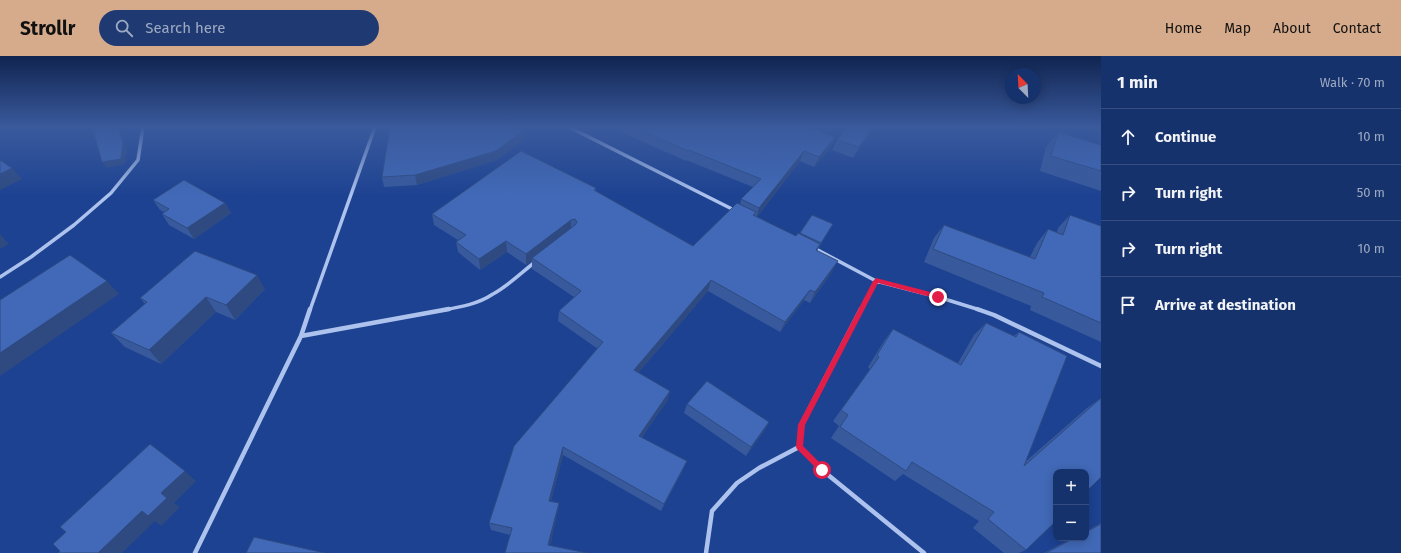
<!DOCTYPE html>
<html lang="en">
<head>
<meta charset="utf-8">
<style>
	body { margin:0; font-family:"Fira Sans",sans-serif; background:#1f3a72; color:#f1f3f6 }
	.controls { position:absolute; right:12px; bottom:12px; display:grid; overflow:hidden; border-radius:8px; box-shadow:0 2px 10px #0003 }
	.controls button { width:36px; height:36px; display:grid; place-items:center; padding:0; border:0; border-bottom:1px solid #354d80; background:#16326d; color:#f1f3f6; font:20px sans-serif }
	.compass { position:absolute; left:1005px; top:12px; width:36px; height:36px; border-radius:50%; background:#16326d; box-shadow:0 2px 10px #0003; rotate:336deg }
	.stop { position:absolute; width:12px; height:12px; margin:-9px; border:3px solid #e11d48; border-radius:50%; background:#fff }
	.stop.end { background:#e11d48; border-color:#fff; box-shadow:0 1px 4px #0008 }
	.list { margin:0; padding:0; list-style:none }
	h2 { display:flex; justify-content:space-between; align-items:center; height:52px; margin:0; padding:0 16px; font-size:17px }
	h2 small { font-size:13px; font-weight:400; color:#9eaac2 }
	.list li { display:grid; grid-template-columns:26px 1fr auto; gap:12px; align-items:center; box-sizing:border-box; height:56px; padding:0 16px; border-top:1px solid #354d80 }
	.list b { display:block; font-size:15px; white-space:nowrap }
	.list em { font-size:13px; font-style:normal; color:#9eaac2 }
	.icon { flex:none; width:22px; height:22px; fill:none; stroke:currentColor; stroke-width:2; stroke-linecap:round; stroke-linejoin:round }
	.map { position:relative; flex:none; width:1101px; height:497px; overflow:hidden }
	header { display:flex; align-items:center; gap:24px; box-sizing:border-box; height:56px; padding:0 20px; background:#d6ab8b; color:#111 }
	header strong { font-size:19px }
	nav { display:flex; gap:22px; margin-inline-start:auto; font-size:14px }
	.search { width:280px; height:36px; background:#1f3a72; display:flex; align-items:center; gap:10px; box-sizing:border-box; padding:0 14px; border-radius:22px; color:#9eaac2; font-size:15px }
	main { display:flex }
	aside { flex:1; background:#16326d }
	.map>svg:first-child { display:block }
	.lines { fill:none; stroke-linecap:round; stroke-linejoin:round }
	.minor-far1 { stroke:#adc3ee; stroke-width:3.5 }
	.minor { stroke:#adc3ee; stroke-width:4.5 }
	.wall { fill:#385a9d }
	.shaded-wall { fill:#2e4a80 }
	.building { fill:#4169b7; stroke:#2e4a80 }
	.route { fill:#e11d48 }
</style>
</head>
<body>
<header>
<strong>Strollr</strong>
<div class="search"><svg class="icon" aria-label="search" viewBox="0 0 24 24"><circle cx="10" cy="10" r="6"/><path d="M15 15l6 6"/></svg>Search here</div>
<nav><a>Home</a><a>Map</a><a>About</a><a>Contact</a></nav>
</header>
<main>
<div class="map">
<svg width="1101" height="497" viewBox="0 0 1101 497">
	<rect width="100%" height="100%" fill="#1d4291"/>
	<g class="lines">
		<path class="minor-far1" d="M 569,71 L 736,155
			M 814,192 L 876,225 L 938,241 L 980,254
			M 0,221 L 31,201 L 74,169 L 111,137 L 138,104 L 143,71
			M 310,254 L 375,71
			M 443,254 C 461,251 478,248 493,238 C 508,230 521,217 535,206
			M 861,254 L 876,225"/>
		<path class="minor" d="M 861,253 L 801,369 L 799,391 L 822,414 L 924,497
			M 977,253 L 994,259 L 1101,310
			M 301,280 L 449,253
			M 195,497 L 301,280 L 310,253
			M 706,497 L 712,455 L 737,427 L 759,412 L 799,391"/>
	</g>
	<path class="wall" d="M 610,71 L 809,71 L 835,81 L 831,91 L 814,111 L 800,105 L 757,161 L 796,180 L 799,178 L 812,159 L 833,168 L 830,173 L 817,195 L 832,216 L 810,247 L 804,244 L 780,276 L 708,235 L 638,317 L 670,335 L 667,345 L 642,381 L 683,414 L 661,455 L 563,399 L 551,445 L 559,447 L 558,455 L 505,497 L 510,479 L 491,474 L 489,467 L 598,293 L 558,265 L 559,255 L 574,241 L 532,213 L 532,205 L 526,209 L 507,196 L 480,214 L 458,196 L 456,186 L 458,184 L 434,169 L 432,158 L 596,132 L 596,135 L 693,190 L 740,149 L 741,143 L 753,131 L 686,104 L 686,105 Z
		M 872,75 L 853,102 L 832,94 L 837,84 Z
		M 1058,76 L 1101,89 L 1101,135 L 1040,115 L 1046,91 Z
		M 524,84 L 497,104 L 417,129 L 384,131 L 382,121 Z
		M 153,144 L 225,147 L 231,157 L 194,183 L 169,169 L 162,158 L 164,156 L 160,154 Z
		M 1070,159 L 1101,170 L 1101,286 L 1030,254 L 1031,250 L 924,206 L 934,182 L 944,169 L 1030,201 L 1037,187 L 1048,173 L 1057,177 L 1058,172 Z
		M 265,233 L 235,264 L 216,256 L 161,308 L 125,291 L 111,277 L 145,248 L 140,242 Z
		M 986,267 L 1014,280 L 1019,276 L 1025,406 L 1087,352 L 1101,342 L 1026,494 L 1019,497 L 1004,497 L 973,472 L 979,465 L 903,418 L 895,425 L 831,382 L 839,370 L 833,365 L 870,313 L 868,311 L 884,285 L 893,273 L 958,307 L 974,279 Z
		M 687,348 L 769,366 L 764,375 L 746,400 L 684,357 Z
		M 1101,467 L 1101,497 L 1044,497 L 1072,482 L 1086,482 L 1086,475 Z"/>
	<path class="shaded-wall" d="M 118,71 L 119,71 L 127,93 L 125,108 L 107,112 L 102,106 Z
		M 873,71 L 874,71 L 872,75 L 853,102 L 859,91 Z
		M 524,74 L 524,84 L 497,104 L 417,129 L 415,119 Z
		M 835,81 L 831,91 L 814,111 L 819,101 Z
		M 804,95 L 800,105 L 756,162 L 759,152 Z
		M 12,112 L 22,123 L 0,134 L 0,118 Z
		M 225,147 L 231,157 L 194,183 L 187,172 Z
		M 571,164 L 571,174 L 532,202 L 532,205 L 526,209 L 526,198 Z
		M 833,168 L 818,193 L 821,187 Z
		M 0,178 L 9,188 L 0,193 Z
		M 506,185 L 507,196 L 480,214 L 479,203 Z
		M 838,205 L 832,216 L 810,247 L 815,236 Z
		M 257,219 L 265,233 L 235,264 L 226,249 Z
		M 711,224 L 708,235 L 632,324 L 634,314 Z
		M 107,225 L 119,238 L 0,320 L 0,297 Z
		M 810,234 L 804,244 L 780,276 L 785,266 Z
		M 206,241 L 216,256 L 161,308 L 149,294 Z
		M 670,335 L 667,345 L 637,388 L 639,380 Z
		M 769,366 L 764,375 L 746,400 L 751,391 Z
		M 563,391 L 563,399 L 549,453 L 549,445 Z
		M 687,405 L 683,414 L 661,455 L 664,448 Z
		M 185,415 L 196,425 L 174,447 L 180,451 L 161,470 L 155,465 L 122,497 L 98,497 Z
		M 559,447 L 558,455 L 549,496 L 548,489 Z"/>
	<path class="building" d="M 92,71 L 118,71 L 123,87 L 121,103 L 102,106 Z
		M 390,71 L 516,71 L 524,74 L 496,95 L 415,119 L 382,121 Z
		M 633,71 L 809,71 L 835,81 L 819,101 L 804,95 L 759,152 L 741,143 L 761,123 L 689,94 L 688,95 Z
		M 847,71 L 873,71 L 859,91 L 837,84 Z
		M 1058,76 L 1101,89 L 1101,115 L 1051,100 Z
		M 521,95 L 596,132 L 594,134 L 693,190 L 737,147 L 756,156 L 753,159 L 796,180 L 798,177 L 820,188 L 816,194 L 838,205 L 815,236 L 810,234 L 785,266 L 711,224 L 634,314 L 670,335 L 639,380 L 687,405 L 664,448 L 563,391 L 549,445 L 559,447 L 548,489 L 587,497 L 505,497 L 512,472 L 489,467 L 514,390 L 603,286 L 559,255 L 581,235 L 532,202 L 575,169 L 577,166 L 575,163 L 571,164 L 526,198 L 506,185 L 479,203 L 456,186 L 466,179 L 432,158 Z
		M 0,104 L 12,112 L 0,118 Z
		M 184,124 L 225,147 L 187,172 L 162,158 L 169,153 L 153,144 Z
		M 812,159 L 833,168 L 821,187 L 800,177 Z
		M 1070,159 L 1101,170 L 1101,267 L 1042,241 L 1044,237 L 933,193 L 944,169 L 1035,203 L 1048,173 L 1063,179 Z
		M 195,195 L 257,219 L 226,249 L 206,241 L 149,294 L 111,277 L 147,246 L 140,242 Z
		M 70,199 L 107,225 L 0,297 L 0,244 Z
		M 986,267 L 1016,281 L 1019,276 L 1067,300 L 1024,410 L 1101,342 L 1101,421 L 1086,436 L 1086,416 L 1056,416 L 1056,465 L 1026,494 L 988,463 L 994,456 L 912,406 L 906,415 L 840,371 L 848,359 L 841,354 L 879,301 L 877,299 L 893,273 L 961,309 Z
		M 707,325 L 769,366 L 751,391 L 687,348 Z
		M 150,388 L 185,415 L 161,437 L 167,442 L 148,460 L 142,455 L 98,497 L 58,497 L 60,495 L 53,488 L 66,476 L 60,471 Z
		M 1101,468 L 1101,497 L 1046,497 L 1074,482 L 1086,482 L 1086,476 Z
		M 254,481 L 325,497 L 246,497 Z"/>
	<linearGradient id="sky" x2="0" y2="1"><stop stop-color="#102450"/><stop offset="0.51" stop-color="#3a5a9d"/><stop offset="1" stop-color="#3a5a9d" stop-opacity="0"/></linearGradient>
	<rect width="1101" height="140" fill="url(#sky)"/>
	<path class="route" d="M 876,222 L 938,238 L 941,241 L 938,243 L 878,227 L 805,369 L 803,390 L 825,412 L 825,417 L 822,418 L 797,393 L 796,391 L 798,369 L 873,225 Z"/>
</svg>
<div class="controls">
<button>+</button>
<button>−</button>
</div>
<svg class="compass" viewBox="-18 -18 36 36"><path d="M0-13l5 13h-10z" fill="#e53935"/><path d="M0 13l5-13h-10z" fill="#9eaac2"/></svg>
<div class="stop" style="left:822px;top:414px"></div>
<div class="stop end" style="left:938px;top:241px"></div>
</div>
<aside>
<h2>1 min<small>Walk · 70 m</small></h2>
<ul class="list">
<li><svg class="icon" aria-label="ahead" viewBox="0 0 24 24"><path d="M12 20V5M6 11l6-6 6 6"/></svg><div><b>Continue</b></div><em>10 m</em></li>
<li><svg class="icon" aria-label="right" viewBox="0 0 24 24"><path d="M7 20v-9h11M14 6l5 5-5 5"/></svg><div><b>Turn right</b></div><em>50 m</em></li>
<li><svg class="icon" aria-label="right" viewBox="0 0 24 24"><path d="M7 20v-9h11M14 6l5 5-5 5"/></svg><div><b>Turn right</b></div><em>10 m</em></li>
<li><svg class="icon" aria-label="arrive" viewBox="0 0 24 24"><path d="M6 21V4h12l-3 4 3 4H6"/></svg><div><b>Arrive at destination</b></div></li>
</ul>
</aside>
</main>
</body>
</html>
